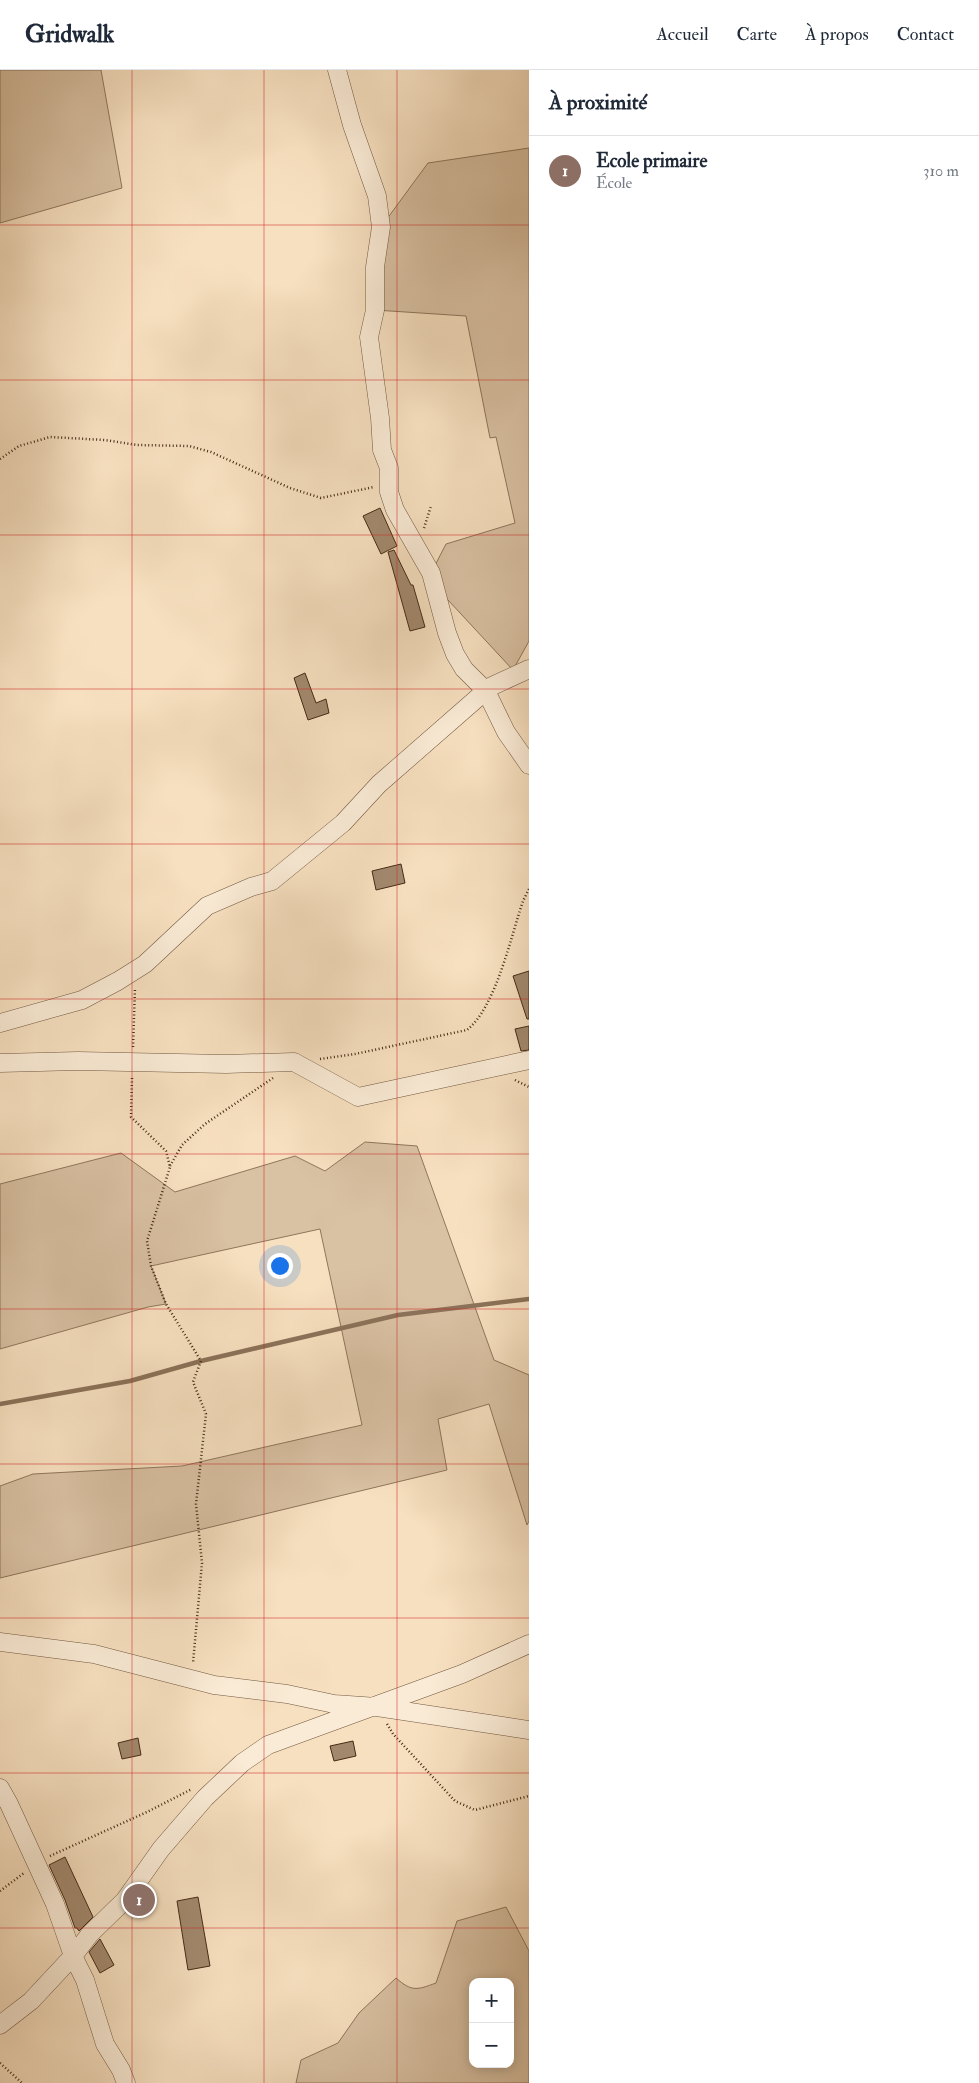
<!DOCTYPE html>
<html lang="fr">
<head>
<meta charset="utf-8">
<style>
	body { margin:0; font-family:"IM FELL Double Pica",serif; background:#f6f6f7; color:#1f2937 }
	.controls { position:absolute; right:15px; bottom:15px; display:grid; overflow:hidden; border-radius:10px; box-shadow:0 2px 12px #0003 }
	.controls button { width:45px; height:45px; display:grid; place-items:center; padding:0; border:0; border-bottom:1px solid #e0e1e3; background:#fff; color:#1f2937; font:25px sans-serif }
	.you { position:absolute; left:279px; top:1195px; width:18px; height:18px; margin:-12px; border:4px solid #fff; border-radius:50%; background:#1a73e8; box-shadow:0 0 0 8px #1a73e833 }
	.badge { display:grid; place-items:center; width:32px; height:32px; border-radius:50%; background:#8f2418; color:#fff; font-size:16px; font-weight:700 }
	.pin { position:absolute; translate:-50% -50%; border:2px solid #fff; box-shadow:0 1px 5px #0006 }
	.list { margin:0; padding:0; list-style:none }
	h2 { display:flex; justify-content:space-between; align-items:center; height:65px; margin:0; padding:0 20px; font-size:21px }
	h2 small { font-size:16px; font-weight:400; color:#747a83 }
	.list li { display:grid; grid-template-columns:32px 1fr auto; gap:15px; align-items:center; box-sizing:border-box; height:70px; padding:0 20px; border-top:1px solid #e0e1e3 }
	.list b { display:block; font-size:19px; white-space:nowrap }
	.list p { margin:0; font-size:16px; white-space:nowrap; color:#747a83 }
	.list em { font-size:16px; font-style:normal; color:#747a83 }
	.map { position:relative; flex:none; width:529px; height:2013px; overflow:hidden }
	header { display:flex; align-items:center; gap:30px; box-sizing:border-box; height:70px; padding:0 25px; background:#fff; border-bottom:1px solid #e0e1e3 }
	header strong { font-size:24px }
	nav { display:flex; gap:28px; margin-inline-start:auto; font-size:18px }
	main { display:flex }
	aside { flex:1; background:#fff }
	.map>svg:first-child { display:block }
	.green { fill:#d9c1a3; stroke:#8f765c; fill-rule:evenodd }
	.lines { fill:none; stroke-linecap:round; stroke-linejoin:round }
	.stream { stroke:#8b7259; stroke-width:4.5 }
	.building { fill:#a2896e; stroke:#452a15 }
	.minor-casing { stroke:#725840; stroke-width:19 }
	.path { stroke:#452a15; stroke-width:2.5; stroke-dasharray:1 2.5; stroke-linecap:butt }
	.minor { stroke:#faebd6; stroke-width:18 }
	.grid { fill:none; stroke:#d62828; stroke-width:1; stroke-opacity:0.55 }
</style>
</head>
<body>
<header>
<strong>Gridwalk</strong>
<nav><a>Accueil</a><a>Carte</a><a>À propos</a><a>Contact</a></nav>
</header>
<main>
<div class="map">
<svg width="529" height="2013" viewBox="0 0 529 2013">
	<rect width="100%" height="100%" fill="#f7e0c0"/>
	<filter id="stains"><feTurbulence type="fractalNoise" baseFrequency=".004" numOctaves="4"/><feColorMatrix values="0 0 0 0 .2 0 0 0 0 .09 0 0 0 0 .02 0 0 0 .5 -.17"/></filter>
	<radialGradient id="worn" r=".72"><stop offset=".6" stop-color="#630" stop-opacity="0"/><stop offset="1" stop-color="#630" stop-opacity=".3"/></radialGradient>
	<path class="green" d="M 0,0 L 101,0 L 122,118 L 0,153 Z
		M 529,78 L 529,571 L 513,600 L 435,516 L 431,503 L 446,474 L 515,453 L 496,367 L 490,368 L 466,246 L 375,240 L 381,157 L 428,93 Z
		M 365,1072 L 417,1076 L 494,1290 L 529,1305 L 529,1451 L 527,1455 L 489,1334 L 438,1349 L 447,1400 L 0,1508 L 0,1416 L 33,1404 L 182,1396 L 362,1355 L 320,1159 L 151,1196 L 166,1234 L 148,1237 L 0,1279 L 0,1114 L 121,1083 L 175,1122 L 295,1086 L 325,1101 Z
		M 506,1837 L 529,1881 L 529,2013 L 296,2013 L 301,1990 L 338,1973 L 359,1943 L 396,1908 C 412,1922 417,1920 436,1913 L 457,1851 ZM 473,1912 L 510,1912 L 510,1994 L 473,1994 Z"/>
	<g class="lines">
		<path class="stream" d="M 0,1334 L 130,1311 L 201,1291 L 398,1245 L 529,1229"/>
	</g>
	<path class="building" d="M 380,438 L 397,476 L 381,484 L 363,446 Z
		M 394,480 L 411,515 L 413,515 L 425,557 L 410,561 L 388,482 Z
		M 305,603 L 316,633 L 326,629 L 329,643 L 308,650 L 294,608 Z
		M 401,794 L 405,813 L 376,820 L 372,801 Z
		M 529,901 L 529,949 L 527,949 L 513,906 Z
		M 529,956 L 529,980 L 521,981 L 515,959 Z
		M 138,1668 L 141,1685 L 122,1689 L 118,1673 Z
		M 353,1671 L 356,1686 L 334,1691 L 330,1676 Z
		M 65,1787 L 93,1847 L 79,1861 L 77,1858 L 75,1858 L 65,1830 L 49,1795 Z
		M 198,1827 L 210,1896 L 188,1900 L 177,1831 Z
		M 100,1869 L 114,1895 L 100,1903 L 89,1882 Z"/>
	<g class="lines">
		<defs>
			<path id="minor" d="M 337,0 L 352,55 L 377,126 L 381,157 L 375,197 L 375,240 L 369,267 L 380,348 L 382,380 L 389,398 L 389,422 L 395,440 L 431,503 L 447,563 L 455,584 L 464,599 L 486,621 L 506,662 L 529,695
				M 0,953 L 82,930 L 118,911 L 145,894 L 207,836 L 251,817 L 272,811 L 343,753 L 379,714 L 490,617 L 529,599
				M 0,993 L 78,991 L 226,994 L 294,992 L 358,1027 L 529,990
				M 0,1572 L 94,1584 L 214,1615 L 287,1624 L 334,1634 L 377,1637 L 529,1660
				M 0,1718 L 9,1734 L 55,1834 L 73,1886 L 85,1910 L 105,1974 L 121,2000 L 126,2013
				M 0,1955 L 31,1931 L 73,1886 L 90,1864 L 125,1830 L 161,1779 L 205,1728 L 242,1693 L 268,1675 L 462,1604 L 529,1574"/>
		</defs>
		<use href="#minor" class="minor-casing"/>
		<path class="path" d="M 0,389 L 19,376 L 50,367 L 105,370 L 137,375 L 189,376 L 211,382 L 290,418 L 321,428 L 374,417
			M 424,458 L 431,436
			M 133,977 L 135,918
			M 320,989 L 355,984 L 467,960 C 496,937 511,866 523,831 L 529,819
			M 132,1008 L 131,1047 L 166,1081 L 170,1097 L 147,1171 L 151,1196 L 166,1234 L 201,1291 L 193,1312 L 206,1344 L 196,1434 L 202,1493 L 193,1593
			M 515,1010 L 529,1017
			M 170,1096 L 182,1075 L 205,1054 L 273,1008
			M 387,1654 L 393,1664 L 455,1731 L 475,1740 L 529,1726
			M 50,1786 L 147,1742 L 192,1719
			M 0,1821 L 24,1803
			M 0,1993 L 22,2013"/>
		<use href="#minor" class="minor"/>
	</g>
	<path class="grid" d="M 132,0 L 132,2013M 264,0 L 264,2013M 397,0 L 397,2013M 0,155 L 529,155M 0,310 L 529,310M 0,465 L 529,465M 0,619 L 529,619M 0,774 L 529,774M 0,929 L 529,929M 0,1084 L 529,1084M 0,1239 L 529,1239M 0,1394 L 529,1394M 0,1548 L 529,1548M 0,1703 L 529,1703M 0,1858 L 529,1858"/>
	<rect width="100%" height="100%" filter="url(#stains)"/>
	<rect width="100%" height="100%" fill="url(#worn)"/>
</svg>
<div class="controls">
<button>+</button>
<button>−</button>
</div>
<div class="you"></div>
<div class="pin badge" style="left:139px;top:1830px;background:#8d6e63">1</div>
</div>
<aside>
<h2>À proximité<small></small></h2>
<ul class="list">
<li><span class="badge" style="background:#8d6e63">1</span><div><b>Ecole primaire</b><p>École</p></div><em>310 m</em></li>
</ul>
</aside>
</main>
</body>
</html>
